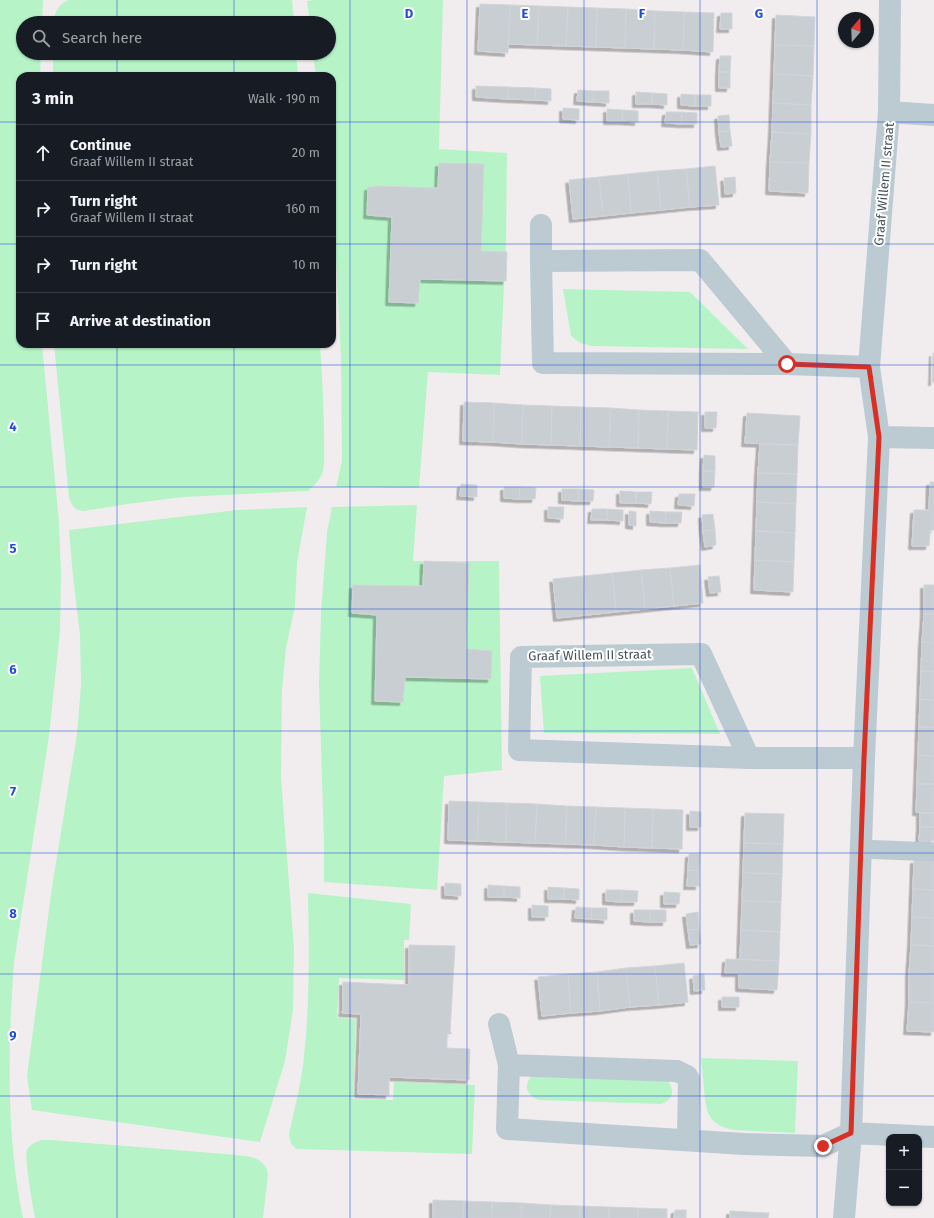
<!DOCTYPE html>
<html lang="en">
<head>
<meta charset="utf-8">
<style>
	body { margin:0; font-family:"Fira Sans",sans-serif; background:#20242c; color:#f1f3f6 }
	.controls { position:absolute; right:12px; bottom:12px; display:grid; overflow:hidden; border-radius:8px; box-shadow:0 1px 3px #0004 }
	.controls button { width:36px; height:36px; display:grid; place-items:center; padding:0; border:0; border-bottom:1px solid #363941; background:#171b24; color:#f1f3f6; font:20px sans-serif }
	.compass { position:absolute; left:838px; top:12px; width:36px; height:36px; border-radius:50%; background:#171b24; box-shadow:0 1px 3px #0004; rotate:19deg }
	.stop { position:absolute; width:12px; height:12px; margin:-9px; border:3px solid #d93025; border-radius:50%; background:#fff }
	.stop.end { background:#d93025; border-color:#fff; box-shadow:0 1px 4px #0008 }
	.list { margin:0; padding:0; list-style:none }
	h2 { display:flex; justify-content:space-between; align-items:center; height:52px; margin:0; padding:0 16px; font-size:17px }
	h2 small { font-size:13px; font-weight:400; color:#9ea1a6 }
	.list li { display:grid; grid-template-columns:26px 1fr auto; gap:12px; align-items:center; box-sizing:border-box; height:56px; padding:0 16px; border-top:1px solid #363941 }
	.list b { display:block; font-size:15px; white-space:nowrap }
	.list p { margin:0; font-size:13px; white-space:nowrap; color:#9ea1a6 }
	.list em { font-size:13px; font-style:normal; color:#9ea1a6 }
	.icon { flex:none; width:22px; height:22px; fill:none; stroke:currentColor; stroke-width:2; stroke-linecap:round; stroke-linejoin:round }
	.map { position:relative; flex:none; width:934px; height:1218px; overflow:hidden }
	.search { position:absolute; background:#171b24; box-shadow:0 1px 3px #0004; left:16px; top:16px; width:320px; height:44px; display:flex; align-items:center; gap:10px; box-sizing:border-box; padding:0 14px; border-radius:22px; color:#9ea1a6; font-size:15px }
	.panel { position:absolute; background:#171b24; box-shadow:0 1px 3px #0004; left:16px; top:72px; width:320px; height:276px; border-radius:12px }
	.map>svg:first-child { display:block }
	.green { fill:#b6f4c8 }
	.building { fill:#c9ced3; stroke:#d1d4da; filter:url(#shadow) }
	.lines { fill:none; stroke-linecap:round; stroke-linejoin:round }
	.lane { stroke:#bccad2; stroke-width:19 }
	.street { stroke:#bccad2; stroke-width:22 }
	.route { stroke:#d93025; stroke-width:5 }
	.grid { fill:none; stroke:#1d4ed8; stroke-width:1; stroke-opacity:0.55 }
	.labels { text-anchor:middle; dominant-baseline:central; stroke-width:4; stroke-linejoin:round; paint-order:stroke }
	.street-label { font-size:13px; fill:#44535d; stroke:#fff }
	.grid-label { font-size:13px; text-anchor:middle; font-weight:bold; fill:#1d4ed8; stroke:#fff; stroke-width:4; stroke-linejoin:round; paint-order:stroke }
</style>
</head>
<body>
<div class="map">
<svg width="934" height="1218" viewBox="0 0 934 1218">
	<defs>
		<filter id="shadow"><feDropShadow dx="-3.5" dy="3.5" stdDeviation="0" flood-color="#0004"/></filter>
	</defs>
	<rect width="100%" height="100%" fill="#f1edee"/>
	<path class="green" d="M 0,0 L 43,0 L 42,23 L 23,23 L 23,53 L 41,53 L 40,76 L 20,76 L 20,344 L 42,344 L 59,522 L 61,574 L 60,631 L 49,736 L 14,963 C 8,1046 6,1136 23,1218 L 0,1218 Z
		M 68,0 L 292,0 L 294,23 L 54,23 C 54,12 58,5 68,0 Z
		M 315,0 L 443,0 L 439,149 L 507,153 L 506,240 L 500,375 L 428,372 L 419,488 L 336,487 L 342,461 L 341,357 L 335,237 L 332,209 L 332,76 L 316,76 L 313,53 L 329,53 L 329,23 L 310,23 L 307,1 Z
		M 53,53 L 296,53 L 298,76 L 53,76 Z
		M 563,289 L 690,292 L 748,349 L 592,346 L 580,343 L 571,336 Z
		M 54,344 L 320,344 C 322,375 324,406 324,437 C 324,448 325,461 323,471 C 320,480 314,486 308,491 L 183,497 L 128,504 L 84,511 C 74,510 73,507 69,498 Z
		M 417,505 L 413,561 L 499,561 L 502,770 L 444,776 L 437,890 L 324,882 L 324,843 L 319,685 L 321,613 L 327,532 L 332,507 Z
		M 307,507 L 297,563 L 295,606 L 286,648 L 282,690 L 281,778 L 294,948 L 293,1010 L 285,1061 L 260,1142 L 32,1110 L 27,1076 L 52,887 L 77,734 L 81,685 L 80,635 L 73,577 L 69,530 L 237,510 Z
		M 692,668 L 720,734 L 544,733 L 540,676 Z
		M 308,893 L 411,904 L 409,940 L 404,940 L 404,980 L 339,978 L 337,1018 L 356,1019 L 353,1099 L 393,1100 L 394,1082 L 475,1085 L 472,1154 L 297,1149 L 291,1144 L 289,1134 C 294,1111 300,1088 303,1065 C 310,1007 309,950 308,893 Z
		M 701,1058 L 798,1061 L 795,1133 L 734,1130 C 708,1125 706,1113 704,1089 C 703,1079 702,1068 701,1058 Z
		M 532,1075 L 668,1081 C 675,1091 673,1100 661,1104 L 539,1100 C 526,1095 523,1086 532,1075 Z
		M 42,1140 L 51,1140 L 225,1154 C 241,1156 266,1154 268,1175 L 263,1218 L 35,1218 C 33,1208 24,1157 27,1150 C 30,1144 36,1142 42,1140 Z"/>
	<path class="building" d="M 480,4 L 510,5 L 508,53 L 478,51 Z
		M 510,5 L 539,6 L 537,45 L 508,44 Z
		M 539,6 L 568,7 L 566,46 L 537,45 Z
		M 568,7 L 597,8 L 596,47 L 566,46 Z
		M 597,8 L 626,9 L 625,48 L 596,47 Z
		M 626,9 L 655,11 L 654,49 L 625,48 Z
		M 655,11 L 684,12 L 683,50 L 654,49 Z
		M 684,12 L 714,13 L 713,52 L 683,50 Z
		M 721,13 L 732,13 L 732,29 L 720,29 Z
		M 776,15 L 815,17 L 814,46 L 775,45 Z
		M 775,45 L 814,46 L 813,76 L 774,74 Z
		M 720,56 L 731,56 L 730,72 L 719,72 Z
		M 719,72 L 730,72 L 730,88 L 719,88 Z
		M 774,74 L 813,76 L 811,105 L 773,103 Z
		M 476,86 L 508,87 L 508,99 L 476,97 Z
		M 508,87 L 536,88 L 535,100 L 508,99 Z
		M 536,88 L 551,89 L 551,101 L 535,100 Z
		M 578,90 L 594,91 L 593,102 L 577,101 Z
		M 594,91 L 609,91 L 609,103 L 593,102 Z
		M 636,92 L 652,93 L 652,104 L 636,104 Z
		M 652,93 L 667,94 L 667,105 L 652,104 Z
		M 681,94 L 695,95 L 695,106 L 681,105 Z
		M 695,95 L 711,95 L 711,106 L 695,106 Z
		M 773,103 L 811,105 L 811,134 L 772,132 Z
		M 563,108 L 579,109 L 579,120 L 563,119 Z
		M 607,109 L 623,110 L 622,121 L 607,121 Z
		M 623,110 L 638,111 L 638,122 L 622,121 Z
		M 666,112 L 682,112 L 681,124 L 665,123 Z
		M 682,112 L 697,113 L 697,124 L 681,124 Z
		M 729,115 L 730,131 L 719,132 L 718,116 Z
		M 730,131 L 732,146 L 721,147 L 719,132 Z
		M 772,132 L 811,134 L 809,163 L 770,162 Z
		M 770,162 L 809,163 L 808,193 L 769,191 Z
		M 439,163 L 484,164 L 481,251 L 507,252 L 506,281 L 420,279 L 418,303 L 389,302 L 392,217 L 367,215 L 368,187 L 374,187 L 374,186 L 438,188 Z
		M 715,166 L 719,205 L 690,207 L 686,169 Z
		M 686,169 L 690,207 L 661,210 L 657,171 Z
		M 657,171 L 661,210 L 631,213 L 628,174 Z
		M 628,174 L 631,213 L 603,216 L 599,177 Z
		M 599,177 L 603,216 L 573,219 L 569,180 Z
		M 735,177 L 736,193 L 725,194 L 724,178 Z
		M 933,353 L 934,353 L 934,382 L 932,382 Z
		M 464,402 L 494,403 L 493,442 L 463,441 Z
		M 494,403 L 523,405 L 522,444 L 493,442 Z
		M 523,405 L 552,406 L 551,445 L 522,444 Z
		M 552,406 L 581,407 L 580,446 L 551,445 Z
		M 581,407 L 611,408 L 609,447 L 580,446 Z
		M 611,408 L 639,410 L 638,448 L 609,447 Z
		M 639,410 L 668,411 L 667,449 L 638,448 Z
		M 668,411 L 698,412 L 697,450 L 667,449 Z
		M 705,412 L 717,412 L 716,428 L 705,428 Z
		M 747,413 L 800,416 L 798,445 L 745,443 Z
		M 760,444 L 798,445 L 797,474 L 758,473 Z
		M 704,455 L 715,456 L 715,471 L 703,471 Z
		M 703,471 L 715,471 L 714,487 L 703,487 Z
		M 758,473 L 797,474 L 796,504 L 757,502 Z
		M 930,482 L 934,482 L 934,530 L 930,530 L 929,546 L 912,546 L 914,510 L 929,510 Z
		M 461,484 L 477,485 L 477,497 L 460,496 Z
		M 504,487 L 520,487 L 519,499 L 504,498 Z
		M 520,487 L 536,488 L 535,499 L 519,499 Z
		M 562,489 L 578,489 L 578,501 L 562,500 Z
		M 578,489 L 594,490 L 593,501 L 578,501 Z
		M 620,491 L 636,492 L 636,503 L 620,503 Z
		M 636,492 L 652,492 L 651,504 L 636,503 Z
		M 679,494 L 695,494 L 694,506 L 678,505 Z
		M 757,502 L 796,504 L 795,533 L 756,531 Z
		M 548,507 L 564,507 L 563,519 L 548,518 Z
		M 592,509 L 607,509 L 607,520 L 591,520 Z
		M 607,509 L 623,510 L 623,521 L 607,520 Z
		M 629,511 L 636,512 L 636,526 L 629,525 Z
		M 650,511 L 666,512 L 665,523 L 650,522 Z
		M 666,512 L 682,512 L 681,523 L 665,523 Z
		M 713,514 L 715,530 L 703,531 L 702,515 Z
		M 715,530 L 716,545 L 705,547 L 703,531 Z
		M 756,531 L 795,533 L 794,562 L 755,560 Z
		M 755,560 L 794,562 L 793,592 L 754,590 Z
		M 424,561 L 469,563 L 466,649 L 492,651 L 491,679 L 405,677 L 403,702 L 375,701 L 377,615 L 352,613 L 353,585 L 423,586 Z
		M 700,565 L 703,603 L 674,606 L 670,568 Z
		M 670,568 L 674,606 L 645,609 L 641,570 Z
		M 641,570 L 645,609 L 616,612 L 612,573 Z
		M 612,573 L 616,612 L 587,615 L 583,576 Z
		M 583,576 L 587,615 L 557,618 L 553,579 Z
		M 719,576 L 721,592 L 710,593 L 708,577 Z
		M 924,585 L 934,585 L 934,614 L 924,614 Z
		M 924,614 L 934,614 L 934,643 L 922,642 Z
		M 922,642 L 934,643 L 934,671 L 921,671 Z
		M 921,671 L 934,671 L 934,700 L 920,699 Z
		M 920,699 L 934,700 L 934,727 L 919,727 Z
		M 919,727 L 934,727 L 934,756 L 918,755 Z
		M 918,755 L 934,756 L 934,784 L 917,784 Z
		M 917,784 L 934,784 L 934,813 L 916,812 Z
		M 449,801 L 479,802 L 477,841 L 448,840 Z
		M 479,802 L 507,803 L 506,842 L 477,841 Z
		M 507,803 L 537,804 L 535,843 L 506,842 Z
		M 537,804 L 567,806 L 565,844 L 535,843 Z
		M 567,806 L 596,807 L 594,845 L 565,844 Z
		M 596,807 L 625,808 L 624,847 L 594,845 Z
		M 625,808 L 653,809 L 652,848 L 624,847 Z
		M 653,809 L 683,810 L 682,849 L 652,848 Z
		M 690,811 L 701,812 L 701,827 L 690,827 Z
		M 745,813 L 784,814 L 783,844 L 744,843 Z
		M 920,813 L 934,813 L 934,827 L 920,827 Z
		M 920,827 L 934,827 L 934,841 L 919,841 Z
		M 744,843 L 783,844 L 782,874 L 743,873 Z
		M 689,854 L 700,854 L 699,871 L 688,870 Z
		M 914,860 L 934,861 L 934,890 L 913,889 Z
		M 688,870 L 699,871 L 699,886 L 687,886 Z
		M 743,873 L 782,874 L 781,902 L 742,901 Z
		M 445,883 L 461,884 L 461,896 L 445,895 Z
		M 488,885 L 504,886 L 504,897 L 488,897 Z
		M 504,886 L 520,887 L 520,898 L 504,897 Z
		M 548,887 L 564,888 L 564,899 L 548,899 Z
		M 564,888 L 579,889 L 579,900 L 564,899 Z
		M 913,889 L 934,890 L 934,918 L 912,917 Z
		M 606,890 L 622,890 L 621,902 L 606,901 Z
		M 622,890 L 638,891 L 637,902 L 621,902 Z
		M 664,892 L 680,893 L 679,904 L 664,904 Z
		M 742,901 L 781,902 L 780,932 L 741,930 Z
		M 532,905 L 548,906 L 548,917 L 532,917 Z
		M 576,907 L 592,908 L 591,919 L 575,918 Z
		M 592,908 L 607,908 L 607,920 L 591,919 Z
		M 634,910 L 651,910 L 650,922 L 634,921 Z
		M 651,910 L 666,910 L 666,922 L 650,922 Z
		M 698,912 L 699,929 L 688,930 L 686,914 Z
		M 912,917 L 934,918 L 934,946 L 911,945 Z
		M 699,929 L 701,944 L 690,945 L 688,930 Z
		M 741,930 L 780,932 L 779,961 L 740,959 Z
		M 409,945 L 455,946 L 450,1032 L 451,1032 L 451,1034 L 447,1034 L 447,1048 L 470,1049 L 469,1077 L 470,1077 L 469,1080 L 389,1077 L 389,1095 L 358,1094 L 361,1014 L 342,1013 L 342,1011 L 343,1011 L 343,982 L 409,985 Z
		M 911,945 L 934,946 L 934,975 L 909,974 Z
		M 726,959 L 779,961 L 777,990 L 739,988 L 739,973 L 725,973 Z
		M 684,963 L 688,1002 L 659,1005 L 655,966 Z
		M 655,966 L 659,1005 L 630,1007 L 626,968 Z
		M 626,968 L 630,1007 L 600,1011 L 597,972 Z
		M 597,972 L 600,1011 L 571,1013 L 568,974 Z
		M 568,974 L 571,1013 L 542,1016 L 538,977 Z
		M 704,974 L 705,990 L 694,991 L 693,976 Z
		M 909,974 L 934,975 L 934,1003 L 909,1002 Z
		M 722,997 L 739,997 L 739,1007 L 722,1007 Z
		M 909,1002 L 934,1003 L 934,1032 L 907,1031 Z
		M 433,1200 L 464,1201 L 463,1218 L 433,1218 Z
		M 464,1201 L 492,1202 L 492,1218 L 463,1218 Z
		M 492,1202 L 522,1203 L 521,1218 L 492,1218 Z
		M 522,1203 L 551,1205 L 550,1218 L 521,1218 Z
		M 551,1205 L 580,1206 L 580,1218 L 550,1218 Z
		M 580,1206 L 609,1207 L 609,1218 L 580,1218 Z
		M 609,1207 L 638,1208 L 638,1218 L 609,1218 Z
		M 638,1208 L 667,1209 L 667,1218 L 638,1218 Z
		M 675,1210 L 686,1210 L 686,1218 L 674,1218 Z
		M 730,1211 L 769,1213 L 768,1218 L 730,1218 Z"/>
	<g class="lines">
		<path class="lane" d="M 861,849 L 934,852"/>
		<path class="street" d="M 889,112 L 934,115
			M 541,225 L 541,261 L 543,363 L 787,364 L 869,367
			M 541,261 L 700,260 L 787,364
			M 879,437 L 934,438
			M 749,758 L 701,654 L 521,657 L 519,750 L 749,758 L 864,758
			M 499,1024 L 509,1065 L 507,1129 L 744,1144 L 823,1146 L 851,1133 L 934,1137
			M 509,1065 L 677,1071 L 687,1076 L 689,1079 L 688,1140
			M 844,1218 L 851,1133 L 864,758 L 879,437 L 869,367 L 889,112 L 890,0"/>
	</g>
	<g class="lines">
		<path class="route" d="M 787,364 L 869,367 L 879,437 L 864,758 L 851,1133 L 823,1146"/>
	</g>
	<path class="grid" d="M 117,0 L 117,23M 234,0 L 234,23M 350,0 L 350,1218M 467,0 L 467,1218M 584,0 L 584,1218M 700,0 L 700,1218M 817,0 L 817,1218M 117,53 L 117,76M 234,53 L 234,76M 0,122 L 20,122M 332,122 L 934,122M 0,244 L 20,244M 332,244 L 934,244M 117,344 L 117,1218M 234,344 L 234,1218M 0,365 L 934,365M 0,487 L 934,487M 0,609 L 934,609M 0,731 L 934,731M 0,853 L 934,853M 0,974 L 934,974M 0,1096 L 934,1096"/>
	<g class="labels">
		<g class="street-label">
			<text transform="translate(884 184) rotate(-85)">Graaf Willem II straat</text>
			<text transform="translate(590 655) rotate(-1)">Graaf Willem II straat</text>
		</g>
	</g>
	<g class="grid-label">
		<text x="409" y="18">D</text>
		<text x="525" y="18">E</text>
		<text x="642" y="18">F</text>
		<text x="759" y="18">G</text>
		<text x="13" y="431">4</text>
		<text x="13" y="553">5</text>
		<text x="13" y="674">6</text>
		<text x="13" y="796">7</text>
		<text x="13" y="918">8</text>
		<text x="13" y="1040">9</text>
	</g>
</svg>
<div class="controls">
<button>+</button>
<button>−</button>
</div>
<svg class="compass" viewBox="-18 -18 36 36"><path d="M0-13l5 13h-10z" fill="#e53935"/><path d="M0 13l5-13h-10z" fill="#9ea1a6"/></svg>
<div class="stop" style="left:787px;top:364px"></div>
<div class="stop end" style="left:823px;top:1146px"></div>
<div class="search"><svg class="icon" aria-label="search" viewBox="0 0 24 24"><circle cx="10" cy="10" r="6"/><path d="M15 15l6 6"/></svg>Search here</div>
<section class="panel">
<h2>3 min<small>Walk · 190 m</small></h2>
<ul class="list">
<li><svg class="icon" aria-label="ahead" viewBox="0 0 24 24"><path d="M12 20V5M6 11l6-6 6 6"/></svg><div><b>Continue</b><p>Graaf Willem II straat</p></div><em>20 m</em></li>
<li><svg class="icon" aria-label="right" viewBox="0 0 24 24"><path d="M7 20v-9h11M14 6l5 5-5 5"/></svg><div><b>Turn right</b><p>Graaf Willem II straat</p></div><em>160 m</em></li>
<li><svg class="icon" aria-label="right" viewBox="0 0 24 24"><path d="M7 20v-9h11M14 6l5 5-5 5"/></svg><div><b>Turn right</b></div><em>10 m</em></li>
<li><svg class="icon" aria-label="arrive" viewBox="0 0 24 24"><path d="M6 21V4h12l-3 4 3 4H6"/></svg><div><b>Arrive at destination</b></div></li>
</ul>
</section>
</div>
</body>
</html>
